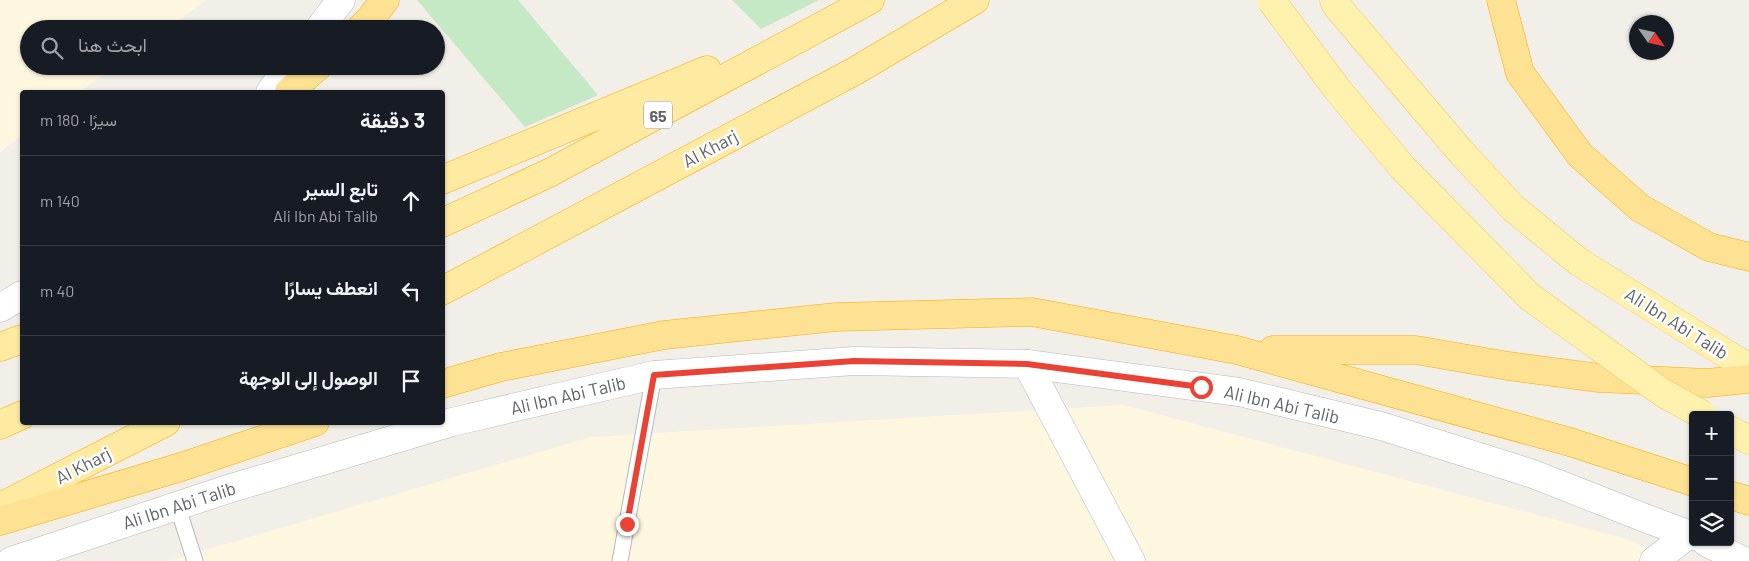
<!DOCTYPE html>
<html lang="ar">
<head>
<meta charset="utf-8">
<style>
	body { margin:0; font-family:Barlow,Vazirmatn,sans-serif; background:#242831; color:#f1f3f6; direction:rtl }
	.controls { position:absolute; right:15px; bottom:15px; display:grid; overflow:hidden; border-radius:5px; box-shadow:0 1px 4px #0004 }
	.controls button { width:45px; height:45px; display:grid; place-items:center; padding:0; border:0; border-bottom:1px solid #363941; background:#171b24; color:#f1f3f6; font:25px sans-serif }
	.compass { position:absolute; left:1629px; top:15px; width:45px; height:45px; border-radius:50%; background:#171b24; box-shadow:0 1px 4px #0004; rotate:124deg }
	.stop { position:absolute; width:15px; height:15px; margin:-11px; border:4px solid #ea4335; border-radius:50%; background:#fff }
	.stop.end { background:#ea4335; border-color:#fff; box-shadow:0 1px 5px #0008 }
	.list { margin:0; padding:0; list-style:none }
	h2 { display:flex; justify-content:space-between; align-items:center; height:65px; margin:0; padding:0 20px; font-size:21px }
	h2 small { font-size:16px; font-weight:400; color:#9ea1a6 }
	.list li { display:grid; grid-template-columns:32px 1fr auto; gap:15px; align-items:center; box-sizing:border-box; height:90px; padding:0 20px; border-top:1px solid #363941 }
	.list b { display:block; font-size:19px; white-space:nowrap }
	.list p { margin:0; font-size:16px; white-space:nowrap; color:#9ea1a6 }
	.list em { font-size:16px; font-style:normal; color:#9ea1a6 }
	.icon { flex:none; width:28px; height:28px; fill:none; stroke:currentColor; stroke-width:2; stroke-linecap:round; stroke-linejoin:round }
	.map { position:relative; flex:none; width:1749px; height:561px; overflow:hidden; direction:ltr }
	.search { position:absolute; background:#171b24; box-shadow:0 1px 4px #0004; left:20px; top:20px; width:425px; height:55px; display:flex; align-items:center; gap:12px; box-sizing:border-box; padding:0 18px; border-radius:28px; color:#9ea1a6; font-size:19px }
	.panel { position:absolute; background:#171b24; box-shadow:0 1px 4px #0004; left:20px; top:90px; width:425px; height:335px; border-radius:5px; direction:rtl }
	.map>svg:first-child { display:block }
	.commercial { fill:#fef7e0 }
	.green { fill:#c5e8c5 }
	.lines { fill:none; stroke-linecap:round; stroke-linejoin:round }
	.service-casing { stroke:#b5b8bc; stroke-width:17 }
	.minor-casing { stroke:#b5b8bc; stroke-width:29 }
	.tertiary-casing { stroke:#b5b8bc; stroke-width:29 }
	.secondary-casing { stroke:#b6babf; stroke-width:29 }
	.primary-casing { stroke:#f2c960; stroke-width:29 }
	.trunk-casing { stroke:#f9ab00; stroke-width:29 }
	.motorway-casing { stroke:#f9ab00; stroke-width:29 }
	.service { stroke:#fff; stroke-width:15 }
	.minor { stroke:#fff; stroke-width:28 }
	.tertiary { stroke:#fff; stroke-width:28 }
	.secondary { stroke:#fff; stroke-width:28 }
	.primary { stroke:#fff2af; stroke-width:28 }
	.trunk { stroke:#feeaa1; stroke-width:28 }
	.motorway { stroke:#fde293; stroke-width:28 }
	.primary-bridge-casing { stroke:#f2c960; stroke-width:29; stroke-linecap:butt }
	.primary-bridge { stroke:#fff2af; stroke-width:28 }
	.route { stroke:#ea4335; stroke-width:6 }
	.labels { text-anchor:middle; dominant-baseline:central; stroke-width:5; stroke-linejoin:round; paint-order:stroke }
	.shield { fill:#fff; stroke:#8f9295; stroke-width:1 }
	.shield-label { font-size:16px; font-weight:bold; fill:#5f6368 }
	.street-label { font-size:18px; fill:#5f6368; stroke:#fff }
</style>
</head>
<body>
<div class="map">
<svg width="1749" height="561" viewBox="0 0 1749 561">
	<rect width="100%" height="100%" fill="#f1efe8"/>
	<path class="commercial" d="M 0,0 L 206,0 L 167,29 L 29,29 L 29,66 L 116,66 L 80,92 L 22,92 L 22,135 L 0,152 Z
		M 1124,405 L 1627,539 L 1675,561 L 168,561 L 591,437 Z"/>
	<path class="green" d="M 417,0 L 518,0 L 598,95 L 525,127 Z
		M 732,0 L 819,0 L 761,29 Z"/>
	<g class="lines">
		<defs>
			<path id="service" d="M 177,505 L 195,561
				M 620,561 L 654,375"/>
			<path id="minor" d="M 1027,364 L 1131,561
				M 1654,561 L 1689,534"/>
			<path id="tertiary" d="M 1706,542 L 1743,561
				M 11,561 L 225,490 L 452,422 L 654,375 L 854,361 L 1027,364 L 1239,392 L 1381,426 L 1533,474 L 1650,520 L 1693,536"/>
			<path id="secondary" d="M 319,29 L 341,0
				M 270,92 L 290,66
				M 0,308 L 22,295"/>
			<path id="primary" d="M 1334,0 L 1336,5 L 1461,152 L 1513,208 L 1579,262 L 1749,368
				M 1730,430 L 1749,440"/>
			<path id="trunk" d="M 442,180 L 707,70
				M 442,223 L 551,172 L 870,0
				M 442,291 L 855,71 L 975,0
				M 0,347 L 22,339
				M 0,425 L 22,415
				M 0,507 L 166,422"/>
			<path id="motorway" d="M 1501,0 L 1520,73 L 1580,155 L 1640,208 L 1709,247 L 1749,257
				M 360,29 L 370,19 L 385,0
				M 289,92 L 318,66
				M 1273,350 L 1416,350 L 1508,366 L 1599,378 L 1707,383 L 1749,379
				M 442,384 L 501,367 L 664,335 L 836,317 L 1032,312 L 1237,350 L 1570,442 L 1693,482
				M 1730,495 L 1749,501
				M 0,521 L 181,467 L 315,422"/>
		</defs>
		<use href="#service" class="service-casing"/>
		<use href="#minor" class="minor-casing"/>
		<use href="#tertiary" class="tertiary-casing"/>
		<use href="#secondary" class="secondary-casing"/>
		<use href="#primary" class="primary-casing"/>
		<use href="#trunk" class="trunk-casing"/>
		<use href="#motorway" class="motorway-casing"/>
		<use href="#service" class="service"/>
		<use href="#minor" class="minor"/>
		<use href="#tertiary" class="tertiary"/>
		<use href="#secondary" class="secondary"/>
		<use href="#primary" class="primary"/>
		<use href="#trunk" class="trunk"/>
		<use href="#motorway" class="motorway"/>
		<defs>
			<path id="primary-bridge" d="M 1271,0 L 1337,89 L 1403,168 L 1530,297 L 1663,393 L 1703,415"/>
		</defs>
		<use href="#primary-bridge" class="primary-bridge-casing"/>
		<use href="#primary-bridge" class="primary-bridge"/>
	</g>
	<g class="lines">
		<path class="route" d="M 627,524 L 654,375 L 854,361 L 1027,364 L 1201,387"/>
	</g>
	<g class="labels">
		<rect class="shield" x="644" y="101.5" width="28" height="27" rx="4"/>
		<g class="shield-label">
			<text x="658" y="115">65</text>
		</g>
		<g class="street-label">
			<text transform="translate(710 148) rotate(-28)">Al Kharj</text>
			<text transform="translate(1677 323) rotate(32)">Ali Ibn Abi Talib</text>
			<text transform="translate(568 395) rotate(-13)">Ali Ibn Abi Talib</text>
			<text transform="translate(1282 404) rotate(13)">Ali Ibn Abi Talib</text>
			<text transform="translate(83 465) rotate(-27)">Al Kharj</text>
			<text transform="translate(179 505) rotate(-18)">Ali Ibn Abi Talib</text>
		</g>
	</g>
</svg>
<div class="controls">
<button>+</button>
<button>−</button>
<button><svg class="icon" aria-label="layers" viewBox="0 0 24 24"><path d="M12 4l9 5-9 5-9-5zM3 14l9 5 9-5"/></svg></button>
</div>
<svg class="compass" viewBox="-18 -18 36 36"><path d="M0-13l5 13h-10z" fill="#e53935"/><path d="M0 13l5-13h-10z" fill="#9ea1a6"/></svg>
<div class="stop" style="left:1201px;top:387px"></div>
<div class="stop end" style="left:627px;top:524px"></div>
<div class="search"><svg class="icon" aria-label="search" viewBox="0 0 24 24"><circle cx="10" cy="10" r="6"/><path d="M15 15l6 6"/></svg>ابحث هنا</div>
<section class="panel">
<h2>3 دقيقة<small>سيرًا · 180 m</small></h2>
<ul class="list">
<li><svg class="icon" aria-label="ahead" viewBox="0 0 24 24"><path d="M12 20V5M6 11l6-6 6 6"/></svg><div><b>تابع السير</b><p>Ali Ibn Abi Talib</p></div><em>140 m</em></li>
<li><svg class="icon" aria-label="left" viewBox="0 0 24 24"><path d="M17 20v-9H6M10 6l-5 5 5 5"/></svg><div><b>انعطف يسارًا</b></div><em>40 m</em></li>
<li><svg class="icon" aria-label="arrive" viewBox="0 0 24 24"><path d="M6 21V4h12l-3 4 3 4H6"/></svg><div><b>الوصول إلى الوجهة</b></div></li>
</ul>
</section>
</div>
</body>
</html>
